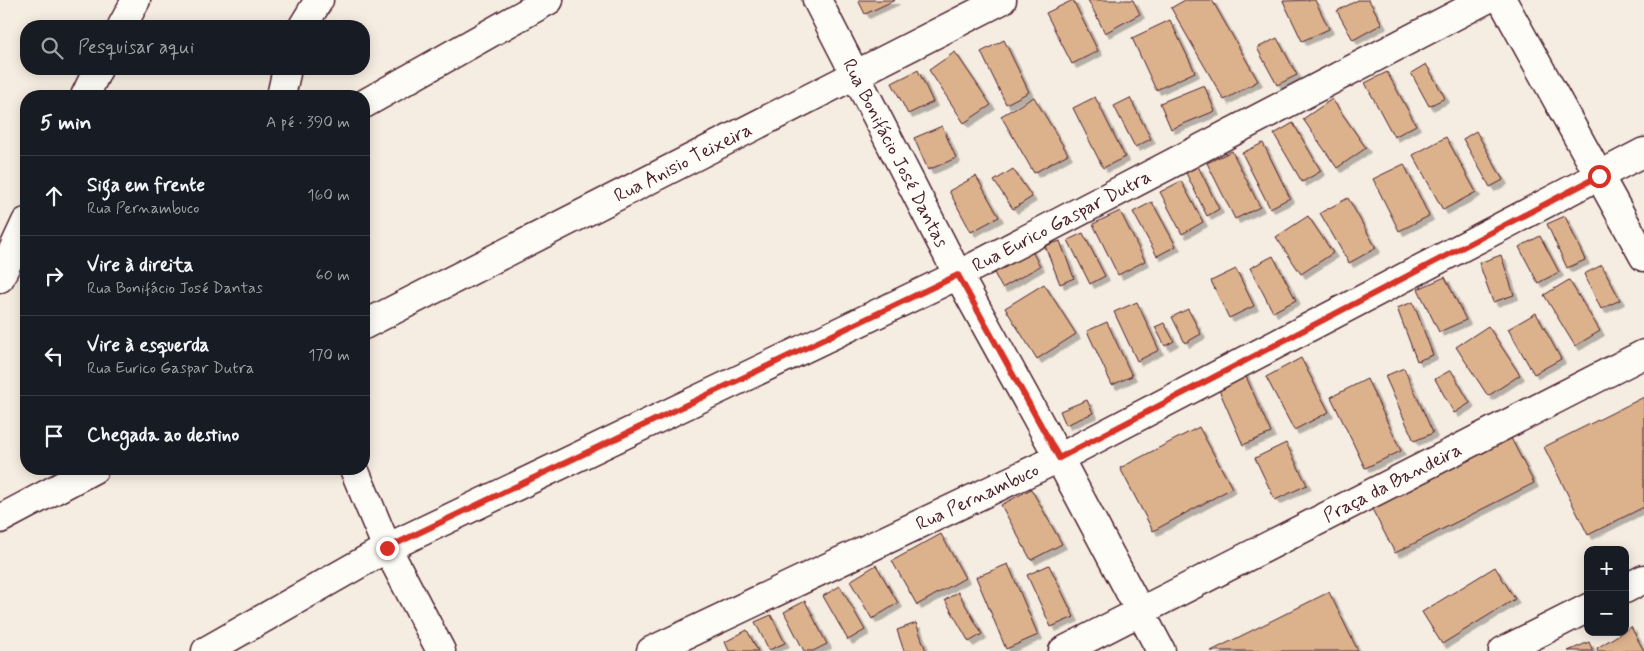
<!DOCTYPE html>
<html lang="pt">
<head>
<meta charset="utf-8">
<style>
	body { margin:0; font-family:Mynerve,sans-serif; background:#242831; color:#f1f3f6 }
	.controls { position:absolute; right:15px; bottom:15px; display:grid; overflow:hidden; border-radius:10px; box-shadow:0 2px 12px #0003 }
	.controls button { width:45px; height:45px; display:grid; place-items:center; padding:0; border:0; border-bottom:1px solid #363941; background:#171b24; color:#f1f3f6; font:25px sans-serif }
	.stop { position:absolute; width:15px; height:15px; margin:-11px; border:4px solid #d93025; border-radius:50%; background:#fff }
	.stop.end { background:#d93025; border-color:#fff; box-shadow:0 1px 5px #0008 }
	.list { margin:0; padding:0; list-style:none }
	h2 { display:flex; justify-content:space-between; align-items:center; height:65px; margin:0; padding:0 20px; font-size:21px }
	h2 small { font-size:16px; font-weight:400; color:#9ea1a6 }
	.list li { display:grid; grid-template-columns:32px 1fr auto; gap:15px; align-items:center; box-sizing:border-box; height:80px; padding:0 20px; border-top:1px solid #363941 }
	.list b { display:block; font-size:19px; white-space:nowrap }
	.list p { margin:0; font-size:16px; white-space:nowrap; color:#9ea1a6 }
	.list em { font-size:16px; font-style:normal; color:#9ea1a6 }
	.icon { flex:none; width:28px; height:28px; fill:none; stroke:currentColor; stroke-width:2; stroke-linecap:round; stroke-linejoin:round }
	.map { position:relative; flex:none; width:1644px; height:651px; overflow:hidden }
	.search { position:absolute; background:#171b24; box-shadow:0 2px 12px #0003; left:20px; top:20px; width:350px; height:55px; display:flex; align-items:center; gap:12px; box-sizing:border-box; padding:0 18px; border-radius:20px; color:#9ea1a6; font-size:19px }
	.panel { position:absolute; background:#171b24; box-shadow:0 2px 12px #0003; left:20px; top:90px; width:350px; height:385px; border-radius:20px }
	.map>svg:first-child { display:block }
	.building { fill:#dcb28d; stroke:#4a1f2b; filter:url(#shadow) }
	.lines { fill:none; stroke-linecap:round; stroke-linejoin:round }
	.street-casing { stroke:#4a1f2b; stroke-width:31 }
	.street { stroke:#fdfcf7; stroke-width:28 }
	.route { stroke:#d93025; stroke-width:6 }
	.labels { text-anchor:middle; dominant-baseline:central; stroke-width:4; stroke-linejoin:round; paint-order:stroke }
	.street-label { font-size:19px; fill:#4a1f2b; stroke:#fdfcf7 }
</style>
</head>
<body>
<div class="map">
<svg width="1644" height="651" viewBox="0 0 1644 651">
	<defs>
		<filter id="shadow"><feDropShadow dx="4.5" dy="4.5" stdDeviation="0" flood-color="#0004"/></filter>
	</defs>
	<rect width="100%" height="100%" fill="#f6ede2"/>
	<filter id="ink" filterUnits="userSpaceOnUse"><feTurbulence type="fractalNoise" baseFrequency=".02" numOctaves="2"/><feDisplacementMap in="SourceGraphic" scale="10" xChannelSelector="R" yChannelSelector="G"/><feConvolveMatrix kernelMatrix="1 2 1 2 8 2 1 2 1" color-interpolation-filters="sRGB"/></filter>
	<g filter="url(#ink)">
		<path class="building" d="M 858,0 L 895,0 L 865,14 Z
			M 1073,0 L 1098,51 L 1072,64 L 1046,13 Z
			M 1088,0 L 1133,0 L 1140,14 L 1105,33 Z
			M 1185,0 L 1212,0 L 1258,81 L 1224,100 L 1171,8 Z
			M 1315,0 L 1329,29 L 1302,41 L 1283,1 Z
			M 1358,0 L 1369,0 L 1382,24 L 1353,40 L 1337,11 Z
			M 1170,20 L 1195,72 L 1156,90 L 1132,38 Z
			M 1277,38 L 1297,75 L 1277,85 L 1257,48 Z
			M 1004,40 L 1029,92 L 1006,104 L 981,52 Z
			M 955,52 L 991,105 L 964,123 L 929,70 Z
			M 1426,64 L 1445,98 L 1429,106 L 1411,73 Z
			M 918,70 L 933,102 L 908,114 L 892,83 Z
			M 1387,72 L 1416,125 L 1394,137 L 1365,83 Z
			M 1204,85 L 1215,111 L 1171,129 L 1160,103 Z
			M 1034,97 L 1068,154 L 1034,173 L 1001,116 Z
			M 1095,97 L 1125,157 L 1103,168 L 1073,108 Z
			M 1130,98 L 1151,139 L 1135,147 L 1114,106 Z
			M 1332,99 L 1366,148 L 1337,168 L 1303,119 Z
			M 1293,123 L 1321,171 L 1302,182 L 1274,134 Z
			M 942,126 L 956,158 L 928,170 L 914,138 Z
			M 1476,131 L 1503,180 L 1490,187 L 1463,139 Z
			M 1446,137 L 1476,192 L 1443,210 L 1413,155 Z
			M 1263,143 L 1290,198 L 1270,208 L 1242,153 Z
			M 1232,151 L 1260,207 L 1235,219 L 1207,163 Z
			M 1404,164 L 1429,216 L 1399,231 L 1373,179 Z
			M 1198,166 L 1219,209 L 1207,216 L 1186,173 Z
			M 1013,169 L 1032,197 L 1013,209 L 994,181 Z
			M 976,176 L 999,217 L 971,232 L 949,191 Z
			M 1181,181 L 1203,222 L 1182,234 L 1160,192 Z
			M 1348,198 L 1376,248 L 1349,263 L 1320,213 Z
			M 1152,202 L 1176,246 L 1157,256 L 1133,212 Z
			M 1120,211 L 1145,261 L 1118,275 L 1093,224 Z
			M 1308,216 L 1333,253 L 1301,274 L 1276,237 Z
			M 1565,216 L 1585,260 L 1567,268 L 1547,224 Z
			M 1083,233 L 1105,276 L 1090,284 L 1068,240 Z
			M 1540,236 L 1559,272 L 1538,283 L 1519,247 Z
			M 1060,241 L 1074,278 L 1060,284 L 1045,246 Z
			M 1029,246 L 1040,266 L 1002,288 L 991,267 Z
			M 1501,255 L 1514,295 L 1493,302 L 1479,263 Z
			M 1273,256 L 1296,300 L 1273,312 L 1250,268 Z
			M 1602,265 L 1620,300 L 1601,309 L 1584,274 Z
			M 1236,269 L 1254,306 L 1229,318 L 1211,281 Z
			M 1445,277 L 1466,320 L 1439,332 L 1418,289 Z
			M 1569,280 L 1600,331 L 1575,346 L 1544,295 Z
			M 1044,284 L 1076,334 L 1037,359 L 1005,308 Z
			M 1137,302 L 1159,350 L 1137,361 L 1114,312 Z
			M 1413,302 L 1433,355 L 1417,361 L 1397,308 Z
			M 1188,309 L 1201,334 L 1185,343 L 1172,317 Z
			M 1536,313 L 1561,359 L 1534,374 L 1508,329 Z
			M 1107,322 L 1132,376 L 1112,385 L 1087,331 Z
			M 1164,323 L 1174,341 L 1165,346 L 1155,327 Z
			M 1488,326 L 1520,375 L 1488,396 L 1456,347 Z
			M 1301,358 L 1329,412 L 1294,430 L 1266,377 Z
			M 1404,368 L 1433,433 L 1414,441 L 1385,376 Z
			M 1451,370 L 1470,403 L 1454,413 L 1435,379 Z
			M 1244,372 L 1271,433 L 1243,445 L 1216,383 Z
			M 1367,379 L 1401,451 L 1365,468 L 1331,397 Z
			M 1644,397 L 1644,507 L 1588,535 L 1544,447 Z
			M 1087,400 L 1093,413 L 1066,425 L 1060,411 Z
			M 1199,427 L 1232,488 L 1153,531 L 1120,468 Z
			M 1511,438 L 1534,483 L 1395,553 L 1372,509 Z
			M 1286,443 L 1307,485 L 1275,500 L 1255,458 Z
			M 1031,489 L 1062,544 L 1031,560 L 1001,505 Z
			M 941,534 L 965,578 L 917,605 L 892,561 Z
			M 1008,564 L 1038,635 L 1006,649 L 976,577 Z
			M 876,565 L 898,603 L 872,619 L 850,581 Z
			M 1049,565 L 1074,617 L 1051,627 L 1027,575 Z
			M 1495,567 L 1515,599 L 1442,644 L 1422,612 Z
			M 840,586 L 865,630 L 848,640 L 823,596 Z
			M 958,592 L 982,634 L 969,642 L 945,600 Z
			M 1329,592 L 1358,651 L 1211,651 Z
			M 805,601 L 827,644 L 813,651 L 804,651 L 784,612 Z
			M 771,615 L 785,643 L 769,650 L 755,622 Z
			M 916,623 L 926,651 L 904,651 L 897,630 Z
			M 1631,627 L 1644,651 L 1598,651 L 1597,648 Z
			M 747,630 L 758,651 L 729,651 L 725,642 Z
			M 1589,642 L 1593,651 L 1568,651 Z"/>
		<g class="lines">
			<defs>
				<g id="street">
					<path id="s1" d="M 817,0 L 958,275 L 1059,458 L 1161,651"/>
					<path d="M 1502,0 L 1644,257"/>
					<path d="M 122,26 L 136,0"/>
					<path d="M 303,26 L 319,0"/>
					<path d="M 85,96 L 98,69"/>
					<path d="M 281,96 L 287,69"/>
					<path d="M 364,104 L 549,0"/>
					<path d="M 0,278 L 26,222"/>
					<path id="s2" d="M 364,325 L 1002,0"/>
					<path d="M 354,469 L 387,548 L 441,651"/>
					<path d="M 0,519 L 94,469"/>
					<path d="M 1625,589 L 1644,579"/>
					<path id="s3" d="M 206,651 L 387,548 L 958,275 L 1485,0"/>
					<path id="s4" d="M 651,651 L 1059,458 L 1644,152"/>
					<path id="s5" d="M 1063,651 L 1644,354"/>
					<path d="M 1503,651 L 1588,608"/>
				</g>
			</defs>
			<use href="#street" class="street-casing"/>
			<use href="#street" class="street"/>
		</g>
	</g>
	<g class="lines" filter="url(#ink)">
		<path class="route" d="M 387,548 L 958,275 L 1059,458 L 1599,176"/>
	</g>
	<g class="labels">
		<g class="street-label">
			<text stroke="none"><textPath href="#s1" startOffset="172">Rua Bonifácio José Dantas</textPath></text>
			<text stroke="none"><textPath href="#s2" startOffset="358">Rua Anisio Teixeira</textPath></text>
			<text stroke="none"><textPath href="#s3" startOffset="958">Rua Eurico Gaspar Dutra</textPath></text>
			<text stroke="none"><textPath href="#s5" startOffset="370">Praça da Bandeira</textPath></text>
			<text stroke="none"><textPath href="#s4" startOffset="361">Rua Pernambuco</textPath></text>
		</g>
	</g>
</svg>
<div class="controls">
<button>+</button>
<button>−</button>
</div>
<div class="stop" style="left:1599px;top:176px"></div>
<div class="stop end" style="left:387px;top:548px"></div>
<div class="search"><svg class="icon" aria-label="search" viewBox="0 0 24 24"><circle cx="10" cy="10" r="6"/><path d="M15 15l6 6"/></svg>Pesquisar aqui</div>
<section class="panel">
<h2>5 min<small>A pé · 390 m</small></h2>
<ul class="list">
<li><svg class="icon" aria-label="ahead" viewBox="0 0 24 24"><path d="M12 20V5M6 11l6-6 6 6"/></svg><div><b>Siga em frente</b><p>Rua Pernambuco</p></div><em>160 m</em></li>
<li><svg class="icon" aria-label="right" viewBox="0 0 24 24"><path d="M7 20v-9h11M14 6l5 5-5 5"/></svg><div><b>Vire à direita</b><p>Rua Bonifácio José Dantas</p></div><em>60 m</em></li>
<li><svg class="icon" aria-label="left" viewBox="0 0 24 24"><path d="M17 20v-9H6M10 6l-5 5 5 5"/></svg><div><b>Vire à esquerda</b><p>Rua Eurico Gaspar Dutra</p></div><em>170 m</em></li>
<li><svg class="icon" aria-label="arrive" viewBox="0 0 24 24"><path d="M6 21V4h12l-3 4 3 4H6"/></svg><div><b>Chegada ao destino</b></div></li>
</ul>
</section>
</div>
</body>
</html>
